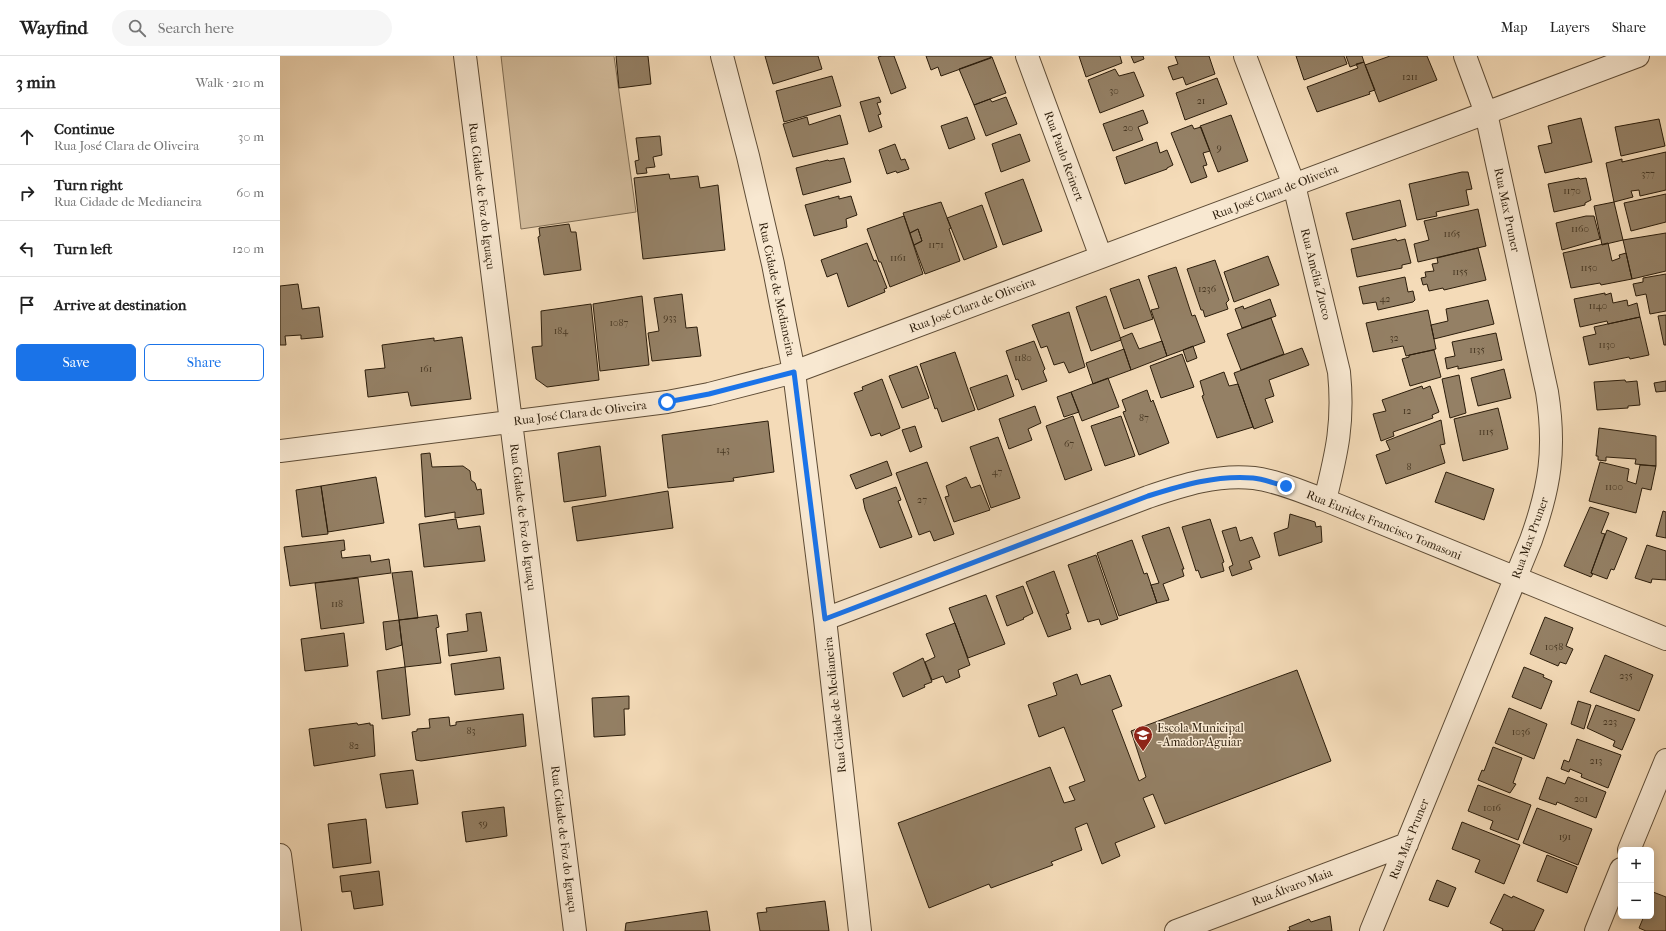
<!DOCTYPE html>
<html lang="en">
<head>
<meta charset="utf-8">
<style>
	body { margin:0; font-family:"IM FELL French Canon",serif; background:#f6f6f6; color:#222 }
	.controls { position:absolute; right:12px; bottom:12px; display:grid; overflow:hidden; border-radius:6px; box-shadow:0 2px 10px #0003 }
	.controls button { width:36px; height:36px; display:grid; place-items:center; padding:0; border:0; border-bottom:1px solid #e0e0e0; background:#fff; color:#222; font:20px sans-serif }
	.stop { position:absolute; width:12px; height:12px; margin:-9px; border:3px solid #1a73e8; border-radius:50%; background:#fff }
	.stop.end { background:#1a73e8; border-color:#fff; box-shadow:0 1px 4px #0008 }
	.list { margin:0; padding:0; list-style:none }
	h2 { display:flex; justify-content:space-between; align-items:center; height:52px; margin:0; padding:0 16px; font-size:17px }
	h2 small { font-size:13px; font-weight:400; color:#767676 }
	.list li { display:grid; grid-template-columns:26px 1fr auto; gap:12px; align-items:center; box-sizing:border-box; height:56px; padding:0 16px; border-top:1px solid #e0e0e0 }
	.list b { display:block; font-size:15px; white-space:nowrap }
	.list p { margin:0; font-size:13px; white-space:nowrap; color:#767676 }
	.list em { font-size:13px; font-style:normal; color:#767676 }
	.actions { display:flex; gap:8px; padding:12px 16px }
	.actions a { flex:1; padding:9px 0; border:1px solid #1a73e8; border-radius:6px; text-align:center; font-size:14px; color:#1a73e8 }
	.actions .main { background:#1a73e8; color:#fff }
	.icon { flex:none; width:22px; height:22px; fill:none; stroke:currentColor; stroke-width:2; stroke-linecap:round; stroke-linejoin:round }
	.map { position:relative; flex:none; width:1386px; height:875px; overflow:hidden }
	header { display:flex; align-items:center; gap:24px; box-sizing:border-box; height:56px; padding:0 20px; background:#fff; border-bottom:1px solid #e0e0e0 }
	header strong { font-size:19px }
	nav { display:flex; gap:22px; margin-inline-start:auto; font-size:14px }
	.search { width:280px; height:36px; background:#f6f6f6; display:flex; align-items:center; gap:10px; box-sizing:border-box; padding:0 14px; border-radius:22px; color:#767676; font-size:15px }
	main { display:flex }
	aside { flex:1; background:#fff }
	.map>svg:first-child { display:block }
	.green { fill:#d2bb9b; stroke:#7f6c53 }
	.building { fill:#948065; stroke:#2c1d0b }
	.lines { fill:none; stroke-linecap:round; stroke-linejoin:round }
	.minor-casing { stroke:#5e4c36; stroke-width:24 }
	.minor { stroke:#f8e8d1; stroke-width:22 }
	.route { stroke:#1a73e8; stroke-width:5 }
	.labels { text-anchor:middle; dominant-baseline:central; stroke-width:3; stroke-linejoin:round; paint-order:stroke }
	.number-label { font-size:10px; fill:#463622 }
	.street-label { font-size:12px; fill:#2c1d0b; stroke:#f8e8d1 }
	.poi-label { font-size:12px; fill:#2c1d0b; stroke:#f8e8d1; text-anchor:start }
</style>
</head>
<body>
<header>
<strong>Wayfind</strong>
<div class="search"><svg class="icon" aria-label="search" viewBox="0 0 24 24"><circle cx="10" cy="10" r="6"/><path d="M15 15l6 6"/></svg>Search here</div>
<nav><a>Map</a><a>Layers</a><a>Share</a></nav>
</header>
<main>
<aside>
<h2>3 min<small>Walk · 210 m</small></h2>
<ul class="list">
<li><svg class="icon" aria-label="ahead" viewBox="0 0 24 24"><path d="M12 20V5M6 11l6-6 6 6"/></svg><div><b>Continue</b><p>Rua José Clara de Oliveira</p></div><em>30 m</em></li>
<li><svg class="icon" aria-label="right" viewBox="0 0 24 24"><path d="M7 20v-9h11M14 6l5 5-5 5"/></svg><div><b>Turn right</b><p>Rua Cidade de Medianeira</p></div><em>60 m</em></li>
<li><svg class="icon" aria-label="left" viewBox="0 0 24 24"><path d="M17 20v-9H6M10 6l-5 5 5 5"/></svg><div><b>Turn left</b></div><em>120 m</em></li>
<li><svg class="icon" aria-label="arrive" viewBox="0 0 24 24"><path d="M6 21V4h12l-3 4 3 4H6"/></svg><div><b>Arrive at destination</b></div></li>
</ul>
<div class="actions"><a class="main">Save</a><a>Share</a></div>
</aside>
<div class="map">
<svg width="1386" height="875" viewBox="0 0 1386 875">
	<rect width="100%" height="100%" fill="#f4dbb8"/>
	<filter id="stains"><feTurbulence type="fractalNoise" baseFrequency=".005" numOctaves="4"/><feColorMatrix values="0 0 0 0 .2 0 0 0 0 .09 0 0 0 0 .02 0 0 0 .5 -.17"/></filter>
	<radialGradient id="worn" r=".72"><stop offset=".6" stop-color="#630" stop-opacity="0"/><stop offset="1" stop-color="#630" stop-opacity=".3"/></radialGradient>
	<path class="green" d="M 221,0 L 334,0 L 356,156 L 241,173 Z"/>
	<path class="building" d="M 336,0 L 368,0 L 371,28 L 339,32 Z
		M 485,0 L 538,0 L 542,13 L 493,28 Z
		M 602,0 L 614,0 L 626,32 L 611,38 L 598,1 Z
		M 646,0 L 711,0 L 711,2 L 661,20 L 658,11 L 651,14 Z
		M 799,0 L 840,0 L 842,7 L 806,21 Z
		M 851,0 L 863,0 L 864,3 L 854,7 Z
		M 895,0 L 929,0 L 935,18 L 906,29 L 903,21 L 893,24 L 888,11 L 898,8 Z
		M 1016,0 L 1064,0 L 1067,8 L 1024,24 Z
		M 1066,0 L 1082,0 L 1084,6 L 1070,11 Z
		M 1110,0 L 1147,0 L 1157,24 L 1099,46 L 1085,9 Z
		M 712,1 L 726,37 L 694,49 L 679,13 Z
		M 1084,6 L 1095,34 L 1089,36 L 1090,38 L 1037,56 L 1027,31 L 1078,12 L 1076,8 Z
		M 835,13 L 839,20 L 854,16 L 864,40 L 820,57 L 808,24 Z
		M 552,20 L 561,50 L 504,66 L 496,35 Z
		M 937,22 L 947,48 L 905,64 L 896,37 Z
		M 599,41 L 601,46 L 597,47 L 601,58 L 598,59 L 602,71 L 589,76 L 580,46 Z
		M 726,41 L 737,68 L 706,80 L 694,49 L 710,43 L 712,46 Z
		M 863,54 L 868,67 L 858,71 L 863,84 L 833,95 L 823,68 Z
		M 560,59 L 568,88 L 513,101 L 503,68 L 527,61 L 529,69 Z
		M 951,59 L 968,105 L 938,116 L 920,70 Z
		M 687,61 L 695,83 L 669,93 L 661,70 Z
		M 1301,62 L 1312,106 L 1265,117 L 1258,90 L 1272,87 L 1268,70 Z
		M 1379,63 L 1385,90 L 1341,100 L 1335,71 Z
		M 912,69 L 914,73 L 921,71 L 930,95 L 923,97 L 927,109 L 923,110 L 927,121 L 911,127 L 891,77 Z
		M 740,78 L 750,105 L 721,116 L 712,88 Z
		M 380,80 L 382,99 L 373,101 L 375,111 L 366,112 L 367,117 L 357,118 L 355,105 L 359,104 L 356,82 Z
		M 877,86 L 880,97 L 887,94 L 893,109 L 887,112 L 887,113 L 845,128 L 836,101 Z
		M 615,88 L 621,104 L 625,103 L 629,113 L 617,117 L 616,115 L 607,118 L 599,94 Z
		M 1386,96 L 1386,134 L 1360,140 L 1359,134 L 1351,135 L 1353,141 L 1334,146 L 1326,107 L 1342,103 L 1342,106 Z
		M 564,102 L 571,126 L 523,139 L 516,112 L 548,104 L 549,105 Z
		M 1182,116 L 1188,116 L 1192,133 L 1186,134 L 1189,149 L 1156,156 L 1157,160 L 1137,164 L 1129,128 Z
		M 389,118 L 390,123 L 418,120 L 420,132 L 438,129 L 445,194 L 363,203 L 354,122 Z
		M 1299,122 L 1300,123 L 1306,122 L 1311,144 L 1305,147 L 1305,149 L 1274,156 L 1268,128 Z
		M 743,123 L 762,175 L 723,189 L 705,137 Z
		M 1386,138 L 1386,166 L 1351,175 L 1344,147 Z
		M 559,140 L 559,143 L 571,140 L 577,159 L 566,163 L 567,171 L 534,180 L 525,149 Z
		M 1120,144 L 1126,170 L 1073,184 L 1066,157 Z
		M 661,146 L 671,172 L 669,173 L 680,205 L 645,218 L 634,189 L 642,185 L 638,173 L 630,177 L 623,157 Z
		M 1334,146 L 1343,184 L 1322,189 L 1314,150 Z
		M 702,149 L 717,191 L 684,204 L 667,162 Z
		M 1198,153 L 1206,190 L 1138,206 L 1134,188 L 1149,184 L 1144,165 Z
		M 624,160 L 643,218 L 610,231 L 601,206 L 599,206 L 587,173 Z
		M 1306,160 L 1314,160 L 1320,183 L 1282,194 L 1276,167 Z
		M 289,168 L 291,176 L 296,176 L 301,214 L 264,219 L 258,181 L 260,180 L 259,172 Z
		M 638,173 L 642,185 L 634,189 L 630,177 Z
		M 1386,177 L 1386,215 L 1352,223 L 1343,184 Z
		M 1116,183 L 1117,185 L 1125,183 L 1131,207 L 1122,209 L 1122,212 L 1077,221 L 1071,193 Z
		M 587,187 L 594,205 L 596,204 L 607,232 L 604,233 L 605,236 L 568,251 L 557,217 L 547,221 L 541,204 Z
		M 1328,187 L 1332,205 L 1340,202 L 1339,199 L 1346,197 L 1352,223 L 1321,229 L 1320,227 L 1291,232 L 1283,197 Z
		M 1198,192 L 1206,224 L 1164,234 L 1163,232 L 1149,235 L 1147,228 L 1143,229 L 1141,222 L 1146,221 L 1145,216 L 1154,215 L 1152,208 L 1158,207 L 1157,202 Z
		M 988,200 L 999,229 L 954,246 L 944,216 Z
		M 935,204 L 949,244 L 946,247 L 948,253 L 925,261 L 923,254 L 921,254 L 907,213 Z
		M 896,211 L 912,260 L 915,259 L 925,286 L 887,300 L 871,254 L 879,252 L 868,220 Z
		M 1386,218 L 1386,255 L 1370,258 L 1366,238 L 1356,240 L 1353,228 L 1363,226 L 1363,222 Z
		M 1125,221 L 1128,236 L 1133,235 L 1135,244 L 1133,246 L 1098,254 L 1096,246 L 1083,248 L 1079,231 Z
		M 859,223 L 873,263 L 844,273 L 830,233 Z
		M 18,228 L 22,253 L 39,251 L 43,281 L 21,283 L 21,279 L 5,280 L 6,289 L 0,289 L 0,230 Z
		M 1325,237 L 1325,239 L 1331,237 L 1333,247 L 1347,244 L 1348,250 L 1357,247 L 1360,261 L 1328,268 L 1327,265 L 1300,271 L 1294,243 Z
		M 402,238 L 406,272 L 417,271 L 421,300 L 372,305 L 368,277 L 379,275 L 374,242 Z
		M 362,240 L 369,309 L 320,315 L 313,248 Z
		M 826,240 L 841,284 L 811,295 L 796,251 Z
		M 990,243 L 996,260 L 962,272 L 955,253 L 963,250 L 964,253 Z
		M 1208,244 L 1214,268 L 1154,283 L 1151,269 L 1168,265 L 1166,253 Z
		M 311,248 L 319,324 L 267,331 L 256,323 L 252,291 L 262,290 L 261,255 Z
		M 1148,254 L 1156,293 L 1126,300 L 1123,290 L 1093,296 L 1086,267 Z
		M 789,256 L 805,311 L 789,317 L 784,306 L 774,309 L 767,290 L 761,292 L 752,269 Z
		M 1386,259 L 1386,289 L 1384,289 L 1378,260 Z
		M 1360,261 L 1369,299 L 1350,303 L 1349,301 L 1309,309 L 1303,281 L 1316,278 L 1314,271 Z
		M 991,262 L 1004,298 L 961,314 L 947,278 Z
		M 852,277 L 859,293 L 882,285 L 887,300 L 851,314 L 840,282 Z
		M 1216,277 L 1222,304 L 1178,313 L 1178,310 L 1167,313 L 1165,302 L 1175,300 L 1172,286 Z
		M 182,281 L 191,343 L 131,350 L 128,336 L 88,341 L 85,314 L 105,312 L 102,289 L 154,282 L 154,285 Z
		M 754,285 L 765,313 L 763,315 L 767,325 L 742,334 L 738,323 L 736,324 L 726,295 Z
		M 913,290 L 917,302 L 907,306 L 903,294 Z
		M 1022,292 L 1029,309 L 989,324 L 994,340 L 985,343 L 993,366 L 974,373 L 954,317 Z
		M 844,293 L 851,314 L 813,328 L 806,307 Z
		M 1154,294 L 1161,321 L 1130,330 L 1122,303 L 1129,301 L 1129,299 Z
		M 675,296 L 695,354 L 662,366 L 657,352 L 655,353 L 640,308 Z
		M 902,298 L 914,331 L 881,342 L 870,310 Z
		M 637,310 L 649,342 L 622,352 L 609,320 Z
		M 1224,313 L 1231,342 L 1198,350 L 1191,322 Z
		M 944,316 L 949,330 L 958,328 L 973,371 L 937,382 L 922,340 L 924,339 L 920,325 Z
		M 727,319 L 734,340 L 698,354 L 690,332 Z
		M 1179,319 L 1186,357 L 1170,362 L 1162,323 Z
		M 828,322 L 839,351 L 802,365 L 791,336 Z
		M 602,323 L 620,372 L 601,380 L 600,377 L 591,380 L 574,337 L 583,334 L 582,331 Z
		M 1345,324 L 1346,326 L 1357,325 L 1360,349 L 1348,350 L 1348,352 L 1317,354 L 1314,326 Z
		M 1386,325 L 1386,335 L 1376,336 L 1374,327 Z
		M 1142,330 L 1143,333 L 1150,330 L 1159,356 L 1152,359 L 1153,362 L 1113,376 L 1114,380 L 1101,385 L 1093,358 L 1106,355 L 1102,344 Z
		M 867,334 L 871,346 L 873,344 L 889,387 L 859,399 L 843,356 L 846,355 L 842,344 Z
		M 791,336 L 799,356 L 784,361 L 777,341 Z
		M 755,350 L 761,367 L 748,373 L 752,384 L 729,393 L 719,363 Z
		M 1218,352 L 1228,393 L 1183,405 L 1174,363 Z
		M 793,360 L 812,414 L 785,424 L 766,370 Z
		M 841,360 L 855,400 L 825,410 L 811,370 Z
		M 1161,364 L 1165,388 L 1160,389 L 1165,407 L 1106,428 L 1096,399 L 1110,394 L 1106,385 Z
		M 488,365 L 494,416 L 453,422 L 454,425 L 388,432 L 382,379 Z
		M 635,370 L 642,391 L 630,396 L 622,374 Z
		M 1319,372 L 1376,380 L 1376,410 L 1355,408 L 1356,403 L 1326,401 L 1326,405 L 1318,404 L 1318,400 L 1316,400 Z
		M 718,381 L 740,442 L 711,452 L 690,391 Z
		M 320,390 L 326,440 L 284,446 L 278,397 Z
		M 150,397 L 152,411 L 183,410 L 190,415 L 191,424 L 195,427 L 197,434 L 201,433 L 204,458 L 175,462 L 175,456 L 145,461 L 141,398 Z
		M 607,405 L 612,419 L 576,433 L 570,419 Z
		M 647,406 L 674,478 L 654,485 L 650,475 L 639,479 L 616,417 Z
		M 1320,406 L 1349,413 L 1347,425 L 1356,428 L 1360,409 L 1376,410 L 1371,434 L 1362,432 L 1356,457 L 1309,445 Z
		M 1166,416 L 1214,433 L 1204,464 L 1155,446 Z
		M 96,421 L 104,467 L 48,476 L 41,430 Z
		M 686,421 L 691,432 L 700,429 L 710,454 L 674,466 L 665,441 L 669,440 L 666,430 Z
		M 41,430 L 48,478 L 22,481 L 16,434 Z
		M 616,431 L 621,444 L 618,445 L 632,481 L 600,492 L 585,453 L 583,443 Z
		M 388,435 L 393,472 L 297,485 L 292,451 Z
		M 1310,451 L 1329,457 L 1321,477 L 1325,478 L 1311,517 L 1313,518 L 1311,521 L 1284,510 Z
		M 1383,455 L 1386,456 L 1386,482 L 1376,480 Z
		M 1010,458 L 1032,465 L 1035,466 L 1036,471 L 1041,470 L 1042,486 L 999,500 L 994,477 L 1008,472 Z
		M 176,463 L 178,473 L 200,470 L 205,505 L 144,511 L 139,468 Z
		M 930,463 L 944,506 L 942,507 L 944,515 L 921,522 L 918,514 L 916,515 L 902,471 Z
		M 889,471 L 904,513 L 902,513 L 904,520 L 883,528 L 889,544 L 877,547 L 871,529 L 879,527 L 862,480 Z
		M 956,471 L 960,485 L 972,481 L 980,501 L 969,505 L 972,513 L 952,520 L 949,511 L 953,509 L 942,475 Z
		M 1327,474 L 1347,482 L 1334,514 L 1331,513 L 1327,523 L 1311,517 Z
		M 64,484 L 65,494 L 61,495 L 62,502 L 90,499 L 91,506 L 109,503 L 111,517 L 10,530 L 4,491 Z
		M 852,484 L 864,518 L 867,517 L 877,547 L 839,560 L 817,497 Z
		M 1367,489 L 1386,495 L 1386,524 L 1372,523 L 1371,527 L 1355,522 Z
		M 816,499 L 838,563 L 821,569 L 819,563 L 808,566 L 788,509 Z
		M 132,515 L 138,562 L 119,564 L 112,517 Z
		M 774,515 L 789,557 L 786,558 L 791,573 L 768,581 L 746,526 Z
		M 78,522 L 84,567 L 41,573 L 35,527 Z
		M 743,530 L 753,557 L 743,562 L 744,563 L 727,570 L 716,540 Z
		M 706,539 L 725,588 L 688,602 L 669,552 Z
		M 201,556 L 207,595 L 169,600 L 167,578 L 188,575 L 186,558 Z
		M 157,559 L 159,571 L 156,572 L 161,607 L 125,611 L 119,564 Z
		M 1265,561 L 1293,572 L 1286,590 L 1293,593 L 1286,608 L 1280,606 L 1278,610 L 1250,598 Z
		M 119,564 L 122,589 L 106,594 L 103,566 Z
		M 675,567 L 690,609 L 678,614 L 680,621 L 666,627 L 663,620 L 652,624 L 645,606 L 655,601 L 646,578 Z
		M 64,577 L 68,610 L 25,615 L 21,583 Z
		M 1325,599 L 1373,619 L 1359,655 L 1310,636 Z
		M 220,601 L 224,633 L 175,639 L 171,608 Z
		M 643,602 L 652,626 L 644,629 L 645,631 L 623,641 L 613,617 Z
		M 125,611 L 130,659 L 102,663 L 97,615 Z
		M 1244,611 L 1264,619 L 1263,621 L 1272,625 L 1261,653 L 1232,641 Z
		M 1017,614 L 1051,705 L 885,768 L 873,738 L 863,742 L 875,771 L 835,787 L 840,800 L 822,808 L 807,767 L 795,772 L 802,794 L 771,806 L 773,809 L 711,832 L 709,828 L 649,852 L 618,767 L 770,711 L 784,747 L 795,744 L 789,731 L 805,725 L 784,671 L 759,681 L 748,649 L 777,639 L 773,627 L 797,618 L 801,629 L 830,619 L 842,650 L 832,654 L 859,725 L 866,721 L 851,675 Z
		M 349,640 L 349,653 L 344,653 L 345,679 L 314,681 L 312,642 Z
		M 1298,645 L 1311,649 L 1304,673 L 1291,668 Z
		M 1316,649 L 1355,663 L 1342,694 L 1333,690 L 1335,685 L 1307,672 Z
		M 1229,652 L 1267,668 L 1254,703 L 1215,687 Z
		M 243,658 L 246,690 L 141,705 L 136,704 L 132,676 L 137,675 L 137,673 L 150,672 L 149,663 L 169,661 L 170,670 L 176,669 L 176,666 Z
		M 77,667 L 78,669 L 90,667 L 90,669 L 93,669 L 95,700 L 34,710 L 29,673 Z
		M 1297,683 L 1341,699 L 1328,732 L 1301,721 L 1302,718 L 1290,713 L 1289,716 L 1281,713 L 1284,704 L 1289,706 Z
		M 1213,691 L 1242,702 L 1233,727 L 1236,728 L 1230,737 L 1198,724 L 1202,714 L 1204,715 Z
		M 133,714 L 138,748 L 106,752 L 100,718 Z
		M 1267,721 L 1285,728 L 1288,721 L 1326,736 L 1316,762 L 1277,746 L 1276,749 L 1259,743 Z
		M 1198,729 L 1251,749 L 1238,784 L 1210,773 L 1213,765 L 1188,755 Z
		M 224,751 L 227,780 L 186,786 L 182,756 Z
		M 1257,752 L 1312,773 L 1298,809 L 1243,787 Z
		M 86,763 L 91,807 L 53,812 L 48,768 Z
		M 1182,766 L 1240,789 L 1224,828 L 1195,816 L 1200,804 L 1172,793 Z
		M 1267,799 L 1297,811 L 1287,837 L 1257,825 Z
		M 99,815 L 103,849 L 74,853 L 71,835 L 62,836 L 60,820 Z
		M 1157,824 L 1176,832 L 1168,851 L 1149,844 Z
		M 1373,836 L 1386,841 L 1386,875 L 1366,875 L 1359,872 L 1364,860 L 1371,860 Z
		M 1224,838 L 1232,842 L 1233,840 L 1264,854 L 1254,875 L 1222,875 L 1223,873 L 1210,867 Z
		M 545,845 L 549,875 L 480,875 L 477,857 L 487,856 L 486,852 Z
		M 427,855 L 430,875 L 345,875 L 346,867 Z
		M 1050,860 L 1052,875 L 1007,875 L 1010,874 L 1009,871 L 1029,863 L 1031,866 Z"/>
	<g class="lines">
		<defs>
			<path id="minor" d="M 185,0 L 295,875
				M 442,0 L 468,100 L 493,208 L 514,316 L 545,563 L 580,875
				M 747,0 L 821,201
				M 965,0 L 1014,129 L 1059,316 C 1064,366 1057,396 1045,444
				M 0,395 L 387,346 L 429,338 L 514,316 L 1358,0
				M 545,563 L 868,441 C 903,429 937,418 974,422 C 998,425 1022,436 1045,444 L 1386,583
				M 1349,794 L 1386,704
				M 0,799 L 10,875
				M 896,875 L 1127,788
				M 1091,875 L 1251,484 C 1270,431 1276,393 1267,336 L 1206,57 L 1185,0
				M 1316,875 L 1341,813"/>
		</defs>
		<use href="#minor" class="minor-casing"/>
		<use href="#minor" class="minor"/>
	</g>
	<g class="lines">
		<path class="route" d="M 387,346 L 429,338 L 514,316 L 545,563 L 868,440 C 903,429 936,419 973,422 C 984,423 995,428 1006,430"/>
	</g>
	<defs>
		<symbol id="school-pin" viewBox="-11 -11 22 30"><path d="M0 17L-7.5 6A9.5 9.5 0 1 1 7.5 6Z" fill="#8f2418" stroke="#f8e8d1"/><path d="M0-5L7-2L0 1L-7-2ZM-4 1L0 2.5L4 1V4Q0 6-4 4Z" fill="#fff"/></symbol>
	</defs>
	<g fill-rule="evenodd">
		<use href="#school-pin" x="852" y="668" width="22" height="30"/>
	</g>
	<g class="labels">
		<g class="number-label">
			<text x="1130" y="21">1211</text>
			<text x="834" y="35">30</text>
			<text x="921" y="45">21</text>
			<text x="848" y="72">20</text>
			<text x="939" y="92">9</text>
			<text x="1368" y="118">377</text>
			<text x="1292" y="135">1170</text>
			<text x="1300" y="173">1160</text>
			<text x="1172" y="178">1165</text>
			<text x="656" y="189">1171</text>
			<text x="618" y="202">1161</text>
			<text x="1309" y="212">1150</text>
			<text x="1180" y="216">1155</text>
			<text x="927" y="233">1236</text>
			<text x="1105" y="243">42</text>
			<text x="1318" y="250">1140</text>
			<text x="390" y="262">933</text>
			<text x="339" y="267">1087</text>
			<text x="281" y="275">184</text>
			<text x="1114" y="282">32</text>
			<text x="1327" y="289">1130</text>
			<text x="1197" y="294">1135</text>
			<text x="743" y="302">1180</text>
			<text x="146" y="313">161</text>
			<text x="1127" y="355">12</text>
			<text x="864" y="362">87</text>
			<text x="1206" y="376">1115</text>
			<text x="789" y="388">67</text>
			<text x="443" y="394">143</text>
			<text x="1129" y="411">8</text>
			<text x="717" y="416">47</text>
			<text x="1334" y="431">1100</text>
			<text x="642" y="444">27</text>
			<text x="57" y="548">118</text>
			<text x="1274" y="591">1058</text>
			<text x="1346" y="620">235</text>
			<text x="1330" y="666">223</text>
			<text x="191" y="675">83</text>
			<text x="1241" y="676">1036</text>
			<text x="74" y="690">82</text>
			<text x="1316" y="705">213</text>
			<text x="1301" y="743">201</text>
			<text x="1212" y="752">1016</text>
			<text x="203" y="768">59</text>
			<text x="1285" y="781">191</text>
		</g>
		<g class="street-label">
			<text transform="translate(784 100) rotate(70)">Rua Paulo Reinert</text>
			<text transform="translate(995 136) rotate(-21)">Rua José Clara de Oliveira</text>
			<text transform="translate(202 140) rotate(83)">Rua Cidade de Foz do Iguaçu</text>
			<text transform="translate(1227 154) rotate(78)">Rua Max Pruner</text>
			<text transform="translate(1036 218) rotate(76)">Rua Amélia Zucco</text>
			<text transform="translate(497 233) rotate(78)">Rua Cidade de Medianeira</text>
			<text transform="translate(692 249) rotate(-21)">Rua José Clara de Oliveira</text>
			<text transform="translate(300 357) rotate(-7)">Rua José Clara de Oliveira</text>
			<text transform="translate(243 461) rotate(83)">Rua Cidade de Foz do Iguaçu</text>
			<text transform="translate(1104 469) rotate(22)">Rua Eurides Francisco Tomasoni</text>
			<text transform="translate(1250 482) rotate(-70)">Rua Max Pruner</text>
			<text transform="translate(555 649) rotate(-96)">Rua Cidade de Medianeira</text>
			<text transform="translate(284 783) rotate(83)">Rua Cidade de Foz do Iguaçu</text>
			<text transform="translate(1129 783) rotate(-68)">Rua Max Pruner</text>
			<text transform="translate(1012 831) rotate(-21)">Rua Álvaro Maia</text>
		</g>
		<g class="poi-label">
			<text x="877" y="672">Escola Municipal<tspan x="877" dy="14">- Amador Aguiar</tspan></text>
		</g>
	</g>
	<rect width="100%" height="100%" filter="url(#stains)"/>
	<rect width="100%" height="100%" fill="url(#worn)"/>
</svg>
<div class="controls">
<button>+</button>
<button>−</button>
</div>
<div class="stop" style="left:387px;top:346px"></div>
<div class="stop end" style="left:1006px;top:430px"></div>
</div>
</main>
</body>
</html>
